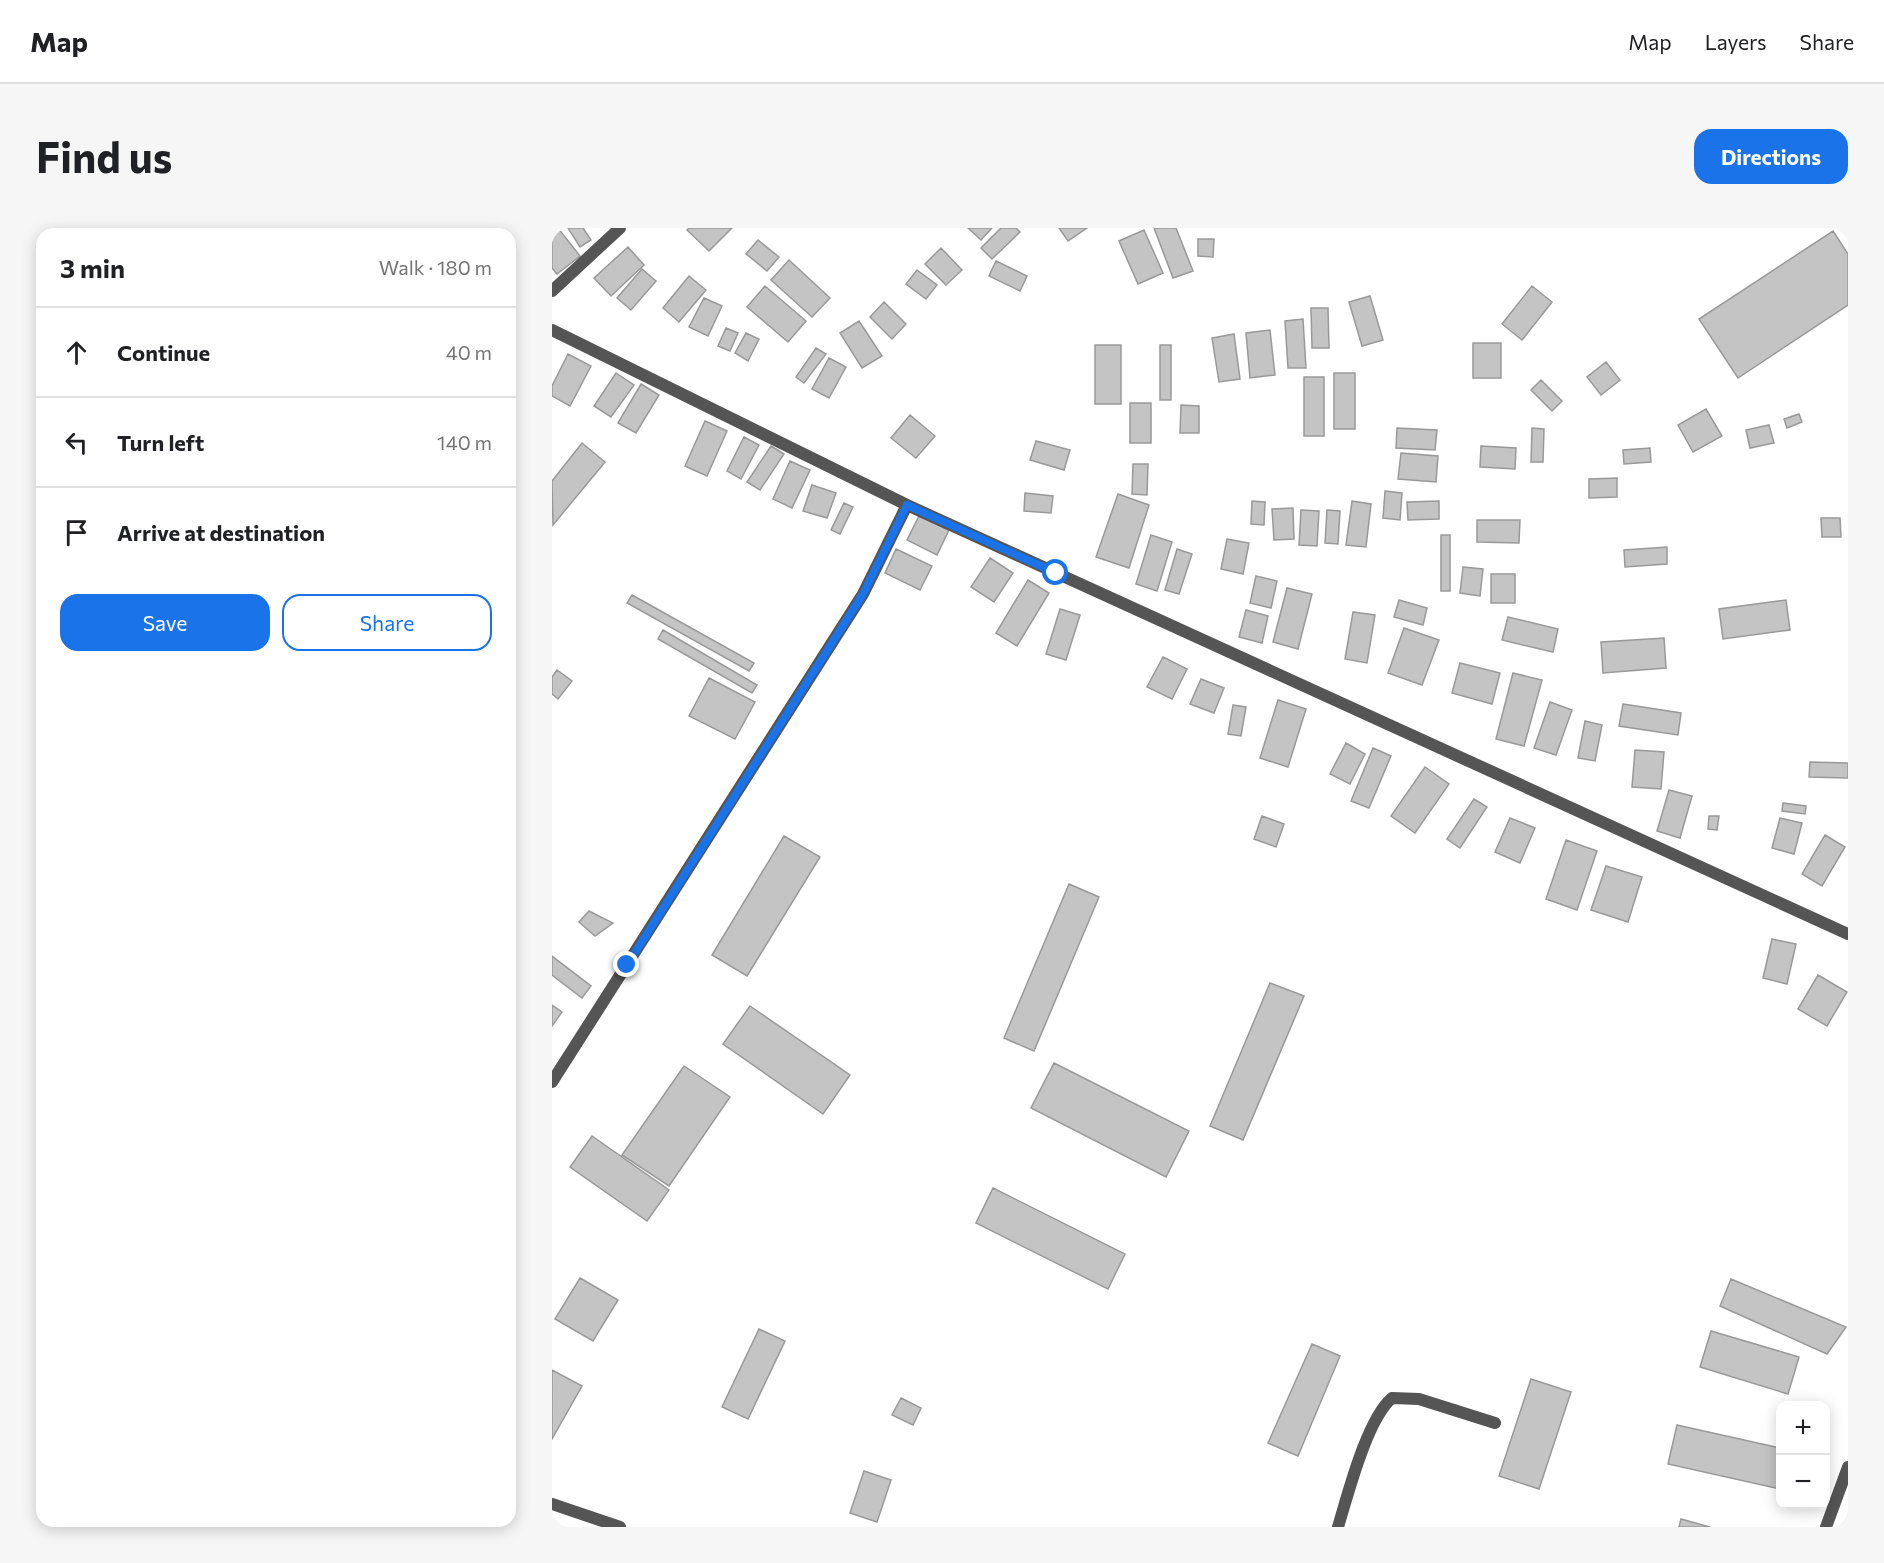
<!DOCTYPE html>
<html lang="en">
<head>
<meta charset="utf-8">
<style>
	body { margin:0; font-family:Commissioner,sans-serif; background:#f6f6f6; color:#202124 }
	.controls { position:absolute; right:18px; bottom:18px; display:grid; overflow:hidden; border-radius:12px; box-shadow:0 3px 15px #0003 }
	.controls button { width:54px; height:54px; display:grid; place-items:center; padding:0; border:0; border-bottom:2px solid #e0e0e0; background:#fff; color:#202124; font:30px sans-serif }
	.stop { position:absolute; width:18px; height:18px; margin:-14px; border:4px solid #1a73e8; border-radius:50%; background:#fff }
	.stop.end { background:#1a73e8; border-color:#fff; box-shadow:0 2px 6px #0008 }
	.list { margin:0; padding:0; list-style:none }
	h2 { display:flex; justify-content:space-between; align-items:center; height:78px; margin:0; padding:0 24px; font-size:26px }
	h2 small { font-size:20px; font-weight:400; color:#757577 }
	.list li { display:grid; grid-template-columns:39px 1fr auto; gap:18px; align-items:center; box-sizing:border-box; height:90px; padding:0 24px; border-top:2px solid #e0e0e0 }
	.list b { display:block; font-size:22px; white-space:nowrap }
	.list em { font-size:20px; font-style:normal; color:#757577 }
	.actions { display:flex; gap:12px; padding:18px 24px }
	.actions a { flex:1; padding:14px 0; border:2px solid #1a73e8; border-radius:18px; text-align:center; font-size:21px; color:#1a73e8 }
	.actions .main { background:#1a73e8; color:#fff }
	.icon { flex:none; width:33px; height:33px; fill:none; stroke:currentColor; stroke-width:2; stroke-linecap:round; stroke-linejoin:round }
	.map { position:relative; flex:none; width:1296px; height:1299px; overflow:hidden; border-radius:18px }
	header { display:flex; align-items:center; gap:36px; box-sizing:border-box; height:84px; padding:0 30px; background:#fff; border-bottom:2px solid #e0e0e0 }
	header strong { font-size:28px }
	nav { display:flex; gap:33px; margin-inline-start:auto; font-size:21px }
	.intro { display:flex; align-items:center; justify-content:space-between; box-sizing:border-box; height:144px; padding:0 36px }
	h1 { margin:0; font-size:42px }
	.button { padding:15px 27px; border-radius:18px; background:#1a73e8; color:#fff; font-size:21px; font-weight:700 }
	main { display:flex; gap:36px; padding:0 36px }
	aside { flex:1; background:#fff; border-radius:18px; box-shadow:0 3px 15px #0003 }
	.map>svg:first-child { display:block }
	.building { fill:#c4c4c4; stroke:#999; stroke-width:1.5 }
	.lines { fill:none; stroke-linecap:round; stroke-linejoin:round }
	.street { stroke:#555; stroke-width:12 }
	.route { stroke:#1a73e8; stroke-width:8 }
</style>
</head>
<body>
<header>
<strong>Map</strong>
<nav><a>Map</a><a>Layers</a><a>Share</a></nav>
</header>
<div class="intro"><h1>Find us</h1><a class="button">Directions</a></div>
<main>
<aside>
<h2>3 min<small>Walk · 180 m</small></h2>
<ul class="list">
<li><svg class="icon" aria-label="ahead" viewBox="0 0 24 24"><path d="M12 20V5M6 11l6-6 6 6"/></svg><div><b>Continue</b></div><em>40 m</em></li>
<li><svg class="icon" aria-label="left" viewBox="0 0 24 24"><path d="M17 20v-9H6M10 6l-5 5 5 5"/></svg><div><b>Turn left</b></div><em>140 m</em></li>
<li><svg class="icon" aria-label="arrive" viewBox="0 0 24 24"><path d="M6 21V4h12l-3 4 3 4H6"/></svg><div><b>Arrive at destination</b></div></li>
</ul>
<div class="actions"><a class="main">Save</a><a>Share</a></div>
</aside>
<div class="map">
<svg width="1296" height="1299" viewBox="0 0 1296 1299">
	<rect width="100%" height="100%" fill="#fff"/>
	<path class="building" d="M 0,0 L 6,0 L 28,28 L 5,46 L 0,40 Z
		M 16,0 L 31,0 L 39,12 L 28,19 Z
		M 137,0 L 180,0 L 157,23 L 135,2 Z
		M 416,0 L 440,0 L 429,12 Z
		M 449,0 L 464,0 L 468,4 L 440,31 L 429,20 Z
		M 507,0 L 535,0 L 516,13 Z
		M 602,0 L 624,0 L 641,43 L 621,50 Z
		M 592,2 L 611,45 L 586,56 L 567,13 Z
		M 1281,3 L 1296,26 L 1296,77 L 1186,150 L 1147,91 Z
		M 646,11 L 662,11 L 661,29 L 646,28 Z
		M 206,12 L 227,29 L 215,43 L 194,26 Z
		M 76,19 L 92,37 L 59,68 L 42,50 Z
		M 389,20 L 410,42 L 394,57 L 373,36 Z
		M 237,32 L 278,70 L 260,89 L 219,52 Z
		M 444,33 L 475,48 L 468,63 L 437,48 Z
		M 90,41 L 104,53 L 79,82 L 65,70 Z
		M 365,42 L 385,57 L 374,71 L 354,56 Z
		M 137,48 L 154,62 L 127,94 L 111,80 Z
		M 213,58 L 254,93 L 236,114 L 195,79 Z
		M 980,58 L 1000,74 L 970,112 L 950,96 Z
		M 818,68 L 831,112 L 810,118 L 797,74 Z
		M 152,70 L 170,78 L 156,108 L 137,99 Z
		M 332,74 L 354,96 L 340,111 L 318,89 Z
		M 759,80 L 776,80 L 777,120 L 760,120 Z
		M 751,91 L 754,140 L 736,140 L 733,93 Z
		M 307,93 L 330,128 L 310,140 L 288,105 Z
		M 174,100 L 186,105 L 178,123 L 166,118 Z
		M 718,102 L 723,147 L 698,150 L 694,105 Z
		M 194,105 L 207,111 L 196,133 L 183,125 Z
		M 682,106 L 688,151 L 667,154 L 660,110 Z
		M 921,115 L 949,115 L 949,150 L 921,150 Z
		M 543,117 L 569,117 L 569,176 L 543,176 Z
		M 608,117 L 619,117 L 619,172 L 608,172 Z
		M 264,120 L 274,126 L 252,155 L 244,149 Z
		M 16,126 L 39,138 L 18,178 L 0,168 L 0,158 Z
		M 277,130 L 294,139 L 277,170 L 260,161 Z
		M 1054,134 L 1068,152 L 1049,167 L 1035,149 Z
		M 64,145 L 82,157 L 59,189 L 42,178 Z
		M 782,145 L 803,145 L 803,201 L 782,201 Z
		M 752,149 L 772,149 L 772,208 L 752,208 Z
		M 989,152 L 1010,173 L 1000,183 L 979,162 Z
		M 89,156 L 107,167 L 84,205 L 66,195 Z
		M 578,175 L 599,175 L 599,215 L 578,215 Z
		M 629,177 L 647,178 L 647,205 L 628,205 Z
		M 1154,181 L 1170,208 L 1141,224 L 1126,197 Z
		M 1247,186 L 1250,194 L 1235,200 L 1232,191 Z
		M 358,187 L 383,208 L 364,230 L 339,210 Z
		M 153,193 L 175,203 L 155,248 L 133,238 Z
		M 1217,197 L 1222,215 L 1198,220 L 1194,202 Z
		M 845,200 L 885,202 L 883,222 L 844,220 Z
		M 980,200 L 992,201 L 991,234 L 979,234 Z
		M 192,209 L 207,217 L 189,251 L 175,243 Z
		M 484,213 L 518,222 L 512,242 L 478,232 Z
		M 30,215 L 53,234 L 1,297 L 0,253 Z
		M 219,218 L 232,226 L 208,262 L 195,254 Z
		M 929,218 L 964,220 L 963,241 L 928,239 Z
		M 1098,220 L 1099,234 L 1072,236 L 1071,222 Z
		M 849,225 L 886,228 L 884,254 L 846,251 Z
		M 238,233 L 258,242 L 240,280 L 221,271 Z
		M 581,236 L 596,236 L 595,267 L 580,266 Z
		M 1065,250 L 1065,269 L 1037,270 L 1037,251 Z
		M 260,257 L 284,265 L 275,290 L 251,283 Z
		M 833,263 L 850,265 L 848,292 L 831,290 Z
		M 473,265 L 501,268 L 499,285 L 472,283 Z
		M 566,266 L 597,277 L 577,340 L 544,329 Z
		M 700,273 L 713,274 L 712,297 L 699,296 Z
		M 800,273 L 819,276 L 814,319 L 794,317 Z
		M 887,273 L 887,291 L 856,292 L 855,274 Z
		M 292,275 L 301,279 L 288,306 L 279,302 Z
		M 741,280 L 742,311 L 722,312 L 720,281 Z
		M 749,282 L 767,283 L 765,318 L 747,317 Z
		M 775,282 L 788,283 L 786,316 L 773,315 Z
		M 367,288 L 397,302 L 385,327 L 355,312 Z
		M 1269,290 L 1288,290 L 1289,309 L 1270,309 Z
		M 925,292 L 968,292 L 967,315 L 925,314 Z
		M 599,307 L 620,314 L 605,363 L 584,356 Z
		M 889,307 L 898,307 L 898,363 L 889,363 Z
		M 675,311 L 697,315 L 691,346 L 669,341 Z
		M 1115,319 L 1115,336 L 1073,339 L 1072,322 Z
		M 344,321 L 380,338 L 368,362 L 333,345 Z
		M 625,321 L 640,326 L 627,366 L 613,362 Z
		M 438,330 L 461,345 L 442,374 L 419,359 Z
		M 911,339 L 931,341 L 928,368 L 908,365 Z
		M 939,346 L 963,346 L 963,375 L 939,375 Z
		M 704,348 L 725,353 L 719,380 L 698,375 Z
		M 476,352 L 497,365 L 465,418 L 444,405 Z
		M 735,360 L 760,366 L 746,421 L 721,414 Z
		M 80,367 L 202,435 L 197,443 L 75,375 Z
		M 847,372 L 875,380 L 871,397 L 842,389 Z
		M 1234,372 L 1238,402 L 1171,411 L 1167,381 Z
		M 508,381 L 528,387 L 514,432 L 494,426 Z
		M 694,382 L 716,388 L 710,415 L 687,409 Z
		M 801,384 L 823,387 L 815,435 L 793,431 Z
		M 956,389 L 1006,401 L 1001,424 L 950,412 Z
		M 852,400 L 887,412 L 870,457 L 836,445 Z
		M 111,402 L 205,457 L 200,465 L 106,411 Z
		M 1112,410 L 1114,440 L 1051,445 L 1049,414 Z
		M 611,429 L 635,441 L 620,471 L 595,459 Z
		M 908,435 L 948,445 L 940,476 L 900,465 Z
		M 5,442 L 20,453 L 6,471 L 0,466 L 0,449 Z
		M 961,445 L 990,452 L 972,518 L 944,511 Z
		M 157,450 L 203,474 L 183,511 L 137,488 Z
		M 649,451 L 672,460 L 662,485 L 638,476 Z
		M 726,472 L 754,481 L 736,539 L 708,530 Z
		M 998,474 L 1020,482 L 1004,527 L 982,520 Z
		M 1071,476 L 1129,485 L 1126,507 L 1067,498 Z
		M 681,477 L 694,479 L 689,508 L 676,506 Z
		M 1033,493 L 1050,497 L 1043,533 L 1026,530 Z
		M 794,515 L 813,526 L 798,556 L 778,546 Z
		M 821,520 L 839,528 L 817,580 L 799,573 Z
		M 1083,522 L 1112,524 L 1109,561 L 1080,559 Z
		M 1258,534 L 1296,535 L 1296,550 L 1257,549 Z
		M 873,539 L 897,556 L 863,605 L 839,588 Z
		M 1117,562 L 1140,568 L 1128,610 L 1105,603 Z
		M 922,571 L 935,579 L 908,620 L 895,611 Z
		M 1231,575 L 1254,578 L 1253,586 L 1230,583 Z
		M 710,588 L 732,596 L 724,619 L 702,611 Z
		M 1157,588 L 1167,588 L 1165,602 L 1156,601 Z
		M 958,590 L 983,600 L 968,635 L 943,624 Z
		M 1228,590 L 1250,595 L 1242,626 L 1220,620 Z
		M 1273,607 L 1293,619 L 1270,658 L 1250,646 Z
		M 232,608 L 268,629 L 195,748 L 160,727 Z
		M 1014,612 L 1045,623 L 1025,682 L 994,671 Z
		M 1054,638 L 1090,649 L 1076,694 L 1039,682 Z
		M 517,656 L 547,669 L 482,823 L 452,810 Z
		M 37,683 L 61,695 L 43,708 L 27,694 Z
		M 1220,711 L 1244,716 L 1235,756 L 1211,750 Z
		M 0,728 L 39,758 L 30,770 L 0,747 Z
		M 1266,747 L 1295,764 L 1275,798 L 1246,781 Z
		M 718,755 L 752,768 L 691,912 L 658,898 Z
		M 0,777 L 10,784 L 0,798 Z
		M 198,778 L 298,847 L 271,886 L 171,816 Z
		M 502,835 L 637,903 L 614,949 L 479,880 Z
		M 132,838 L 178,869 L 117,958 L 70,927 Z
		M 40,908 L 117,962 L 95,993 L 18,939 Z
		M 441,960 L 573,1026 L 556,1061 L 424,995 Z
		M 28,1050 L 66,1072 L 41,1113 L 3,1091 Z
		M 1179,1051 L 1294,1099 L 1275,1126 L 1168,1078 Z
		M 207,1101 L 233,1113 L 196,1191 L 170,1179 Z
		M 1159,1103 L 1247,1129 L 1236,1166 L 1148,1139 Z
		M 760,1116 L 788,1128 L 746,1228 L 716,1215 Z
		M 0,1142 L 30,1158 L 0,1211 Z
		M 979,1151 L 1019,1164 L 987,1261 L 947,1248 Z
		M 349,1170 L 369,1180 L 361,1197 L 340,1187 Z
		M 1125,1197 L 1228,1220 L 1228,1261 L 1116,1236 Z
		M 312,1243 L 339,1252 L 325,1294 L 298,1285 Z
		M 1129,1291 L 1158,1299 L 1127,1299 Z"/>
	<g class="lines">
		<path class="street" d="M 0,63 L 68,0
			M 0,102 L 355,277 L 1296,706
			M 0,854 L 311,366 L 355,277
			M 0,1276 L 68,1299
			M 786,1299 C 796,1266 815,1191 840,1170 L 867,1171 L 943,1195
			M 1274,1299 L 1296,1239"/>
	</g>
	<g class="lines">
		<path class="route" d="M 75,737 L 311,366 L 355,277 L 504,345"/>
	</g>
</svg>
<div class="controls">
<button>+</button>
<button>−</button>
</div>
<div class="stop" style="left:504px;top:345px"></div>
<div class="stop end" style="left:75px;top:737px"></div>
</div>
</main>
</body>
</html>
